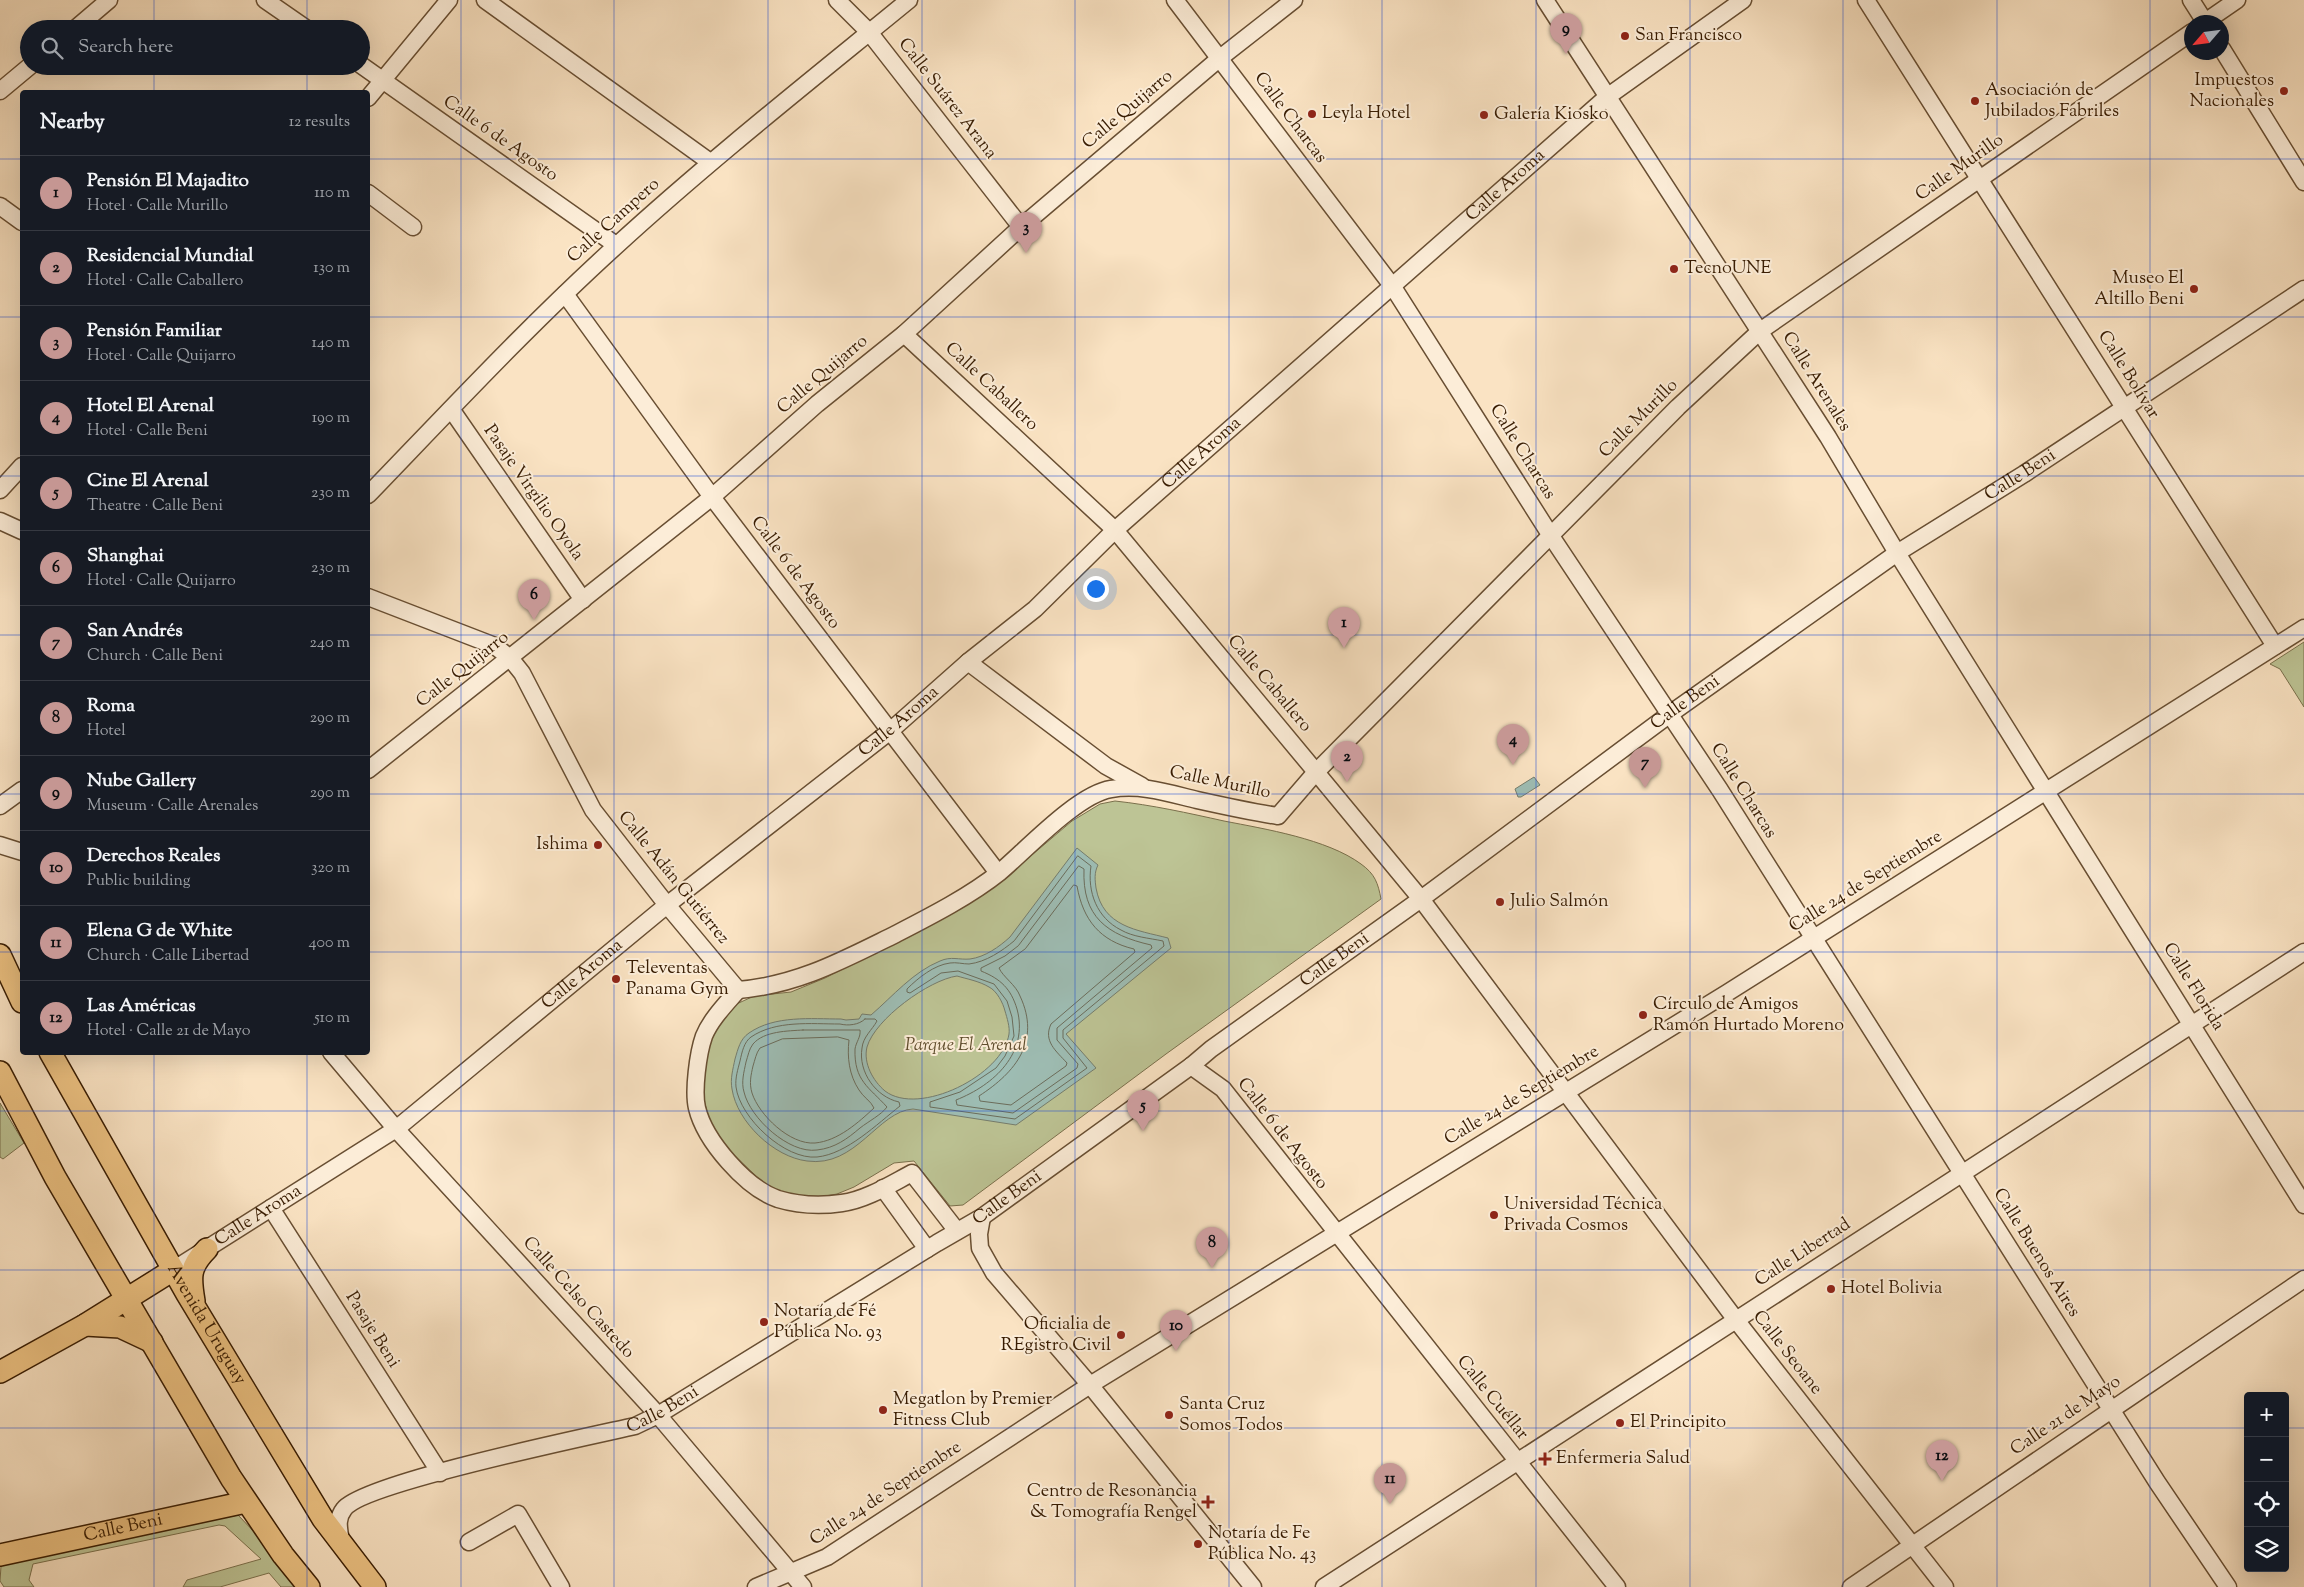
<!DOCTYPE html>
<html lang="en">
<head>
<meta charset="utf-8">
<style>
	body { margin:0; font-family:"Sorts Mill Goudy",serif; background:#242831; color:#f1f3f6 }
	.controls { position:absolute; right:15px; bottom:15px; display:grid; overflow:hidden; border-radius:5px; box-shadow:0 5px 20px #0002 }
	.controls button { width:45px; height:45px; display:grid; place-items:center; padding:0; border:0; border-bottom:1px solid #363941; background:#171b24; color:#f1f3f6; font:25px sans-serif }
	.compass { position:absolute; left:2184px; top:15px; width:45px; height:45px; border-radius:50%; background:#171b24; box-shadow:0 5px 20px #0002; rotate:242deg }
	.you { position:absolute; left:1095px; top:588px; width:18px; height:18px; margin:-12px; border:4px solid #fff; border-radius:50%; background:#1a73e8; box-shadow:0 0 0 8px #1a73e833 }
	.badge { display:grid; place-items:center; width:32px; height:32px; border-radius:50%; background:#c59692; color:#111; font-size:16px; font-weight:700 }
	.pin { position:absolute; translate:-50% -41px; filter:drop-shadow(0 1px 2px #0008) }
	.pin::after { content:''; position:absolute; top:26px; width:18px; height:15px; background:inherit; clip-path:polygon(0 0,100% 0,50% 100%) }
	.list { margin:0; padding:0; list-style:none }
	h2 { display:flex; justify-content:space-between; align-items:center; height:65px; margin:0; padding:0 20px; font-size:21px }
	h2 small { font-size:16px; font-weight:400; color:#9ea1a6 }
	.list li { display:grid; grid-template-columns:32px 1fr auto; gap:15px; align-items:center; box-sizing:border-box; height:75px; padding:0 20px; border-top:1px solid #363941 }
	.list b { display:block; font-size:19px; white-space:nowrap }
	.list p { margin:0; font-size:16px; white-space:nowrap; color:#9ea1a6 }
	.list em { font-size:16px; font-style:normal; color:#9ea1a6 }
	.icon { flex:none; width:28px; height:28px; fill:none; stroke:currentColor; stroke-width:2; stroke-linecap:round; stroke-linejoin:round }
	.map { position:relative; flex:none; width:2304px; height:1587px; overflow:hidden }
	.search { position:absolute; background:#171b24; box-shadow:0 5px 20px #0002; left:20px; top:20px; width:350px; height:55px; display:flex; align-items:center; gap:12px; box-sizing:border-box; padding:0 18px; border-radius:28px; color:#9ea1a6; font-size:19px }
	.panel { position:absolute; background:#171b24; box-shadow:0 5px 20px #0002; left:20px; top:90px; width:350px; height:965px; border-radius:5px }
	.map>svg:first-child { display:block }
	.green { fill:#bdc495; stroke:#7a704c }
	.water { fill:#9ebeb5; stroke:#757d6d; fill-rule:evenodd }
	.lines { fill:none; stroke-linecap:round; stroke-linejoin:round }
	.shore { stroke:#6b6d5c; stroke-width:1 }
	.minor-casing { stroke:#684e32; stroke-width:19 }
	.major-casing { stroke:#381c02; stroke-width:24 }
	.minor { stroke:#fcedd8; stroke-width:16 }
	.major { stroke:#edc282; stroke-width:21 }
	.grid { fill:none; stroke:#1d4ed8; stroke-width:1; stroke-opacity:0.55 }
	.poi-dot { fill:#8f2418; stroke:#fcedd8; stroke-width:2 }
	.labels { text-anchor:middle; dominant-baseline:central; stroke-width:4; stroke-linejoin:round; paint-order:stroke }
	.poi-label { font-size:18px; fill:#381c02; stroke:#fcedd8; text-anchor:start }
	.street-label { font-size:18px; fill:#381c02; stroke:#fcedd8 }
	.park-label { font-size:18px; font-style:italic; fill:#604e2e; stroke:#fcedd8 }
</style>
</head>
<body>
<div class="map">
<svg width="2304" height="1587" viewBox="0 0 2304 1587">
	<rect width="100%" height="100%" fill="#fae3c3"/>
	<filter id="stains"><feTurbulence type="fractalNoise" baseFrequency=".004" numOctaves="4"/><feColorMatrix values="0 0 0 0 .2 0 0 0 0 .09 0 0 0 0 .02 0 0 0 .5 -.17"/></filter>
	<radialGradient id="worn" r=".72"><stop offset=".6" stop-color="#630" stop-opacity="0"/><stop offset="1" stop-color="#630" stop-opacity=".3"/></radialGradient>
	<path class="green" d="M 2304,642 L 2304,707 L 2280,669 L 2270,664 Z
		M 1115,801 C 1152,805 1188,813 1224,821 C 1265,829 1327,839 1361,864 C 1375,874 1378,883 1381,899 L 1166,1054 L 963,1205 L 950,1206 L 914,1161 L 894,1163 L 854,1187 L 837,1194 L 819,1197 L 785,1194 L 763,1183 L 725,1146 L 710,1122 L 703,1097 L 704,1065 L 710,1039 L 730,1007 L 754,996 L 791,992 L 825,978 L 933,923 L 993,888 L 1072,821 L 1100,804 Z
		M 0,1103 L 24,1143 L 3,1159 L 0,1157 Z
		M 238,1515 L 258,1536 L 295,1587 L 281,1587 L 269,1573 L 220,1587 L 183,1587 L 187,1580 L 261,1559 L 225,1526 L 219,1525 L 33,1564 L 29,1580 L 34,1587 L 4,1587 L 0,1581 L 1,1566 L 26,1557 Z"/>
	<path class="water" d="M 1534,777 L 1540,785 L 1521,797 L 1518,797 L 1515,789 Z
		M 1077,848 L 1098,865 C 1094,873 1095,880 1096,888 C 1103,927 1137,930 1168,938 L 1171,948 L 1066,1034 L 1096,1068 L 1016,1125 L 913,1109 C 878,1111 856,1168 807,1161 C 774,1157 737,1122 732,1089 C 730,1079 733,1069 735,1059 C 738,1049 740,1039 749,1033 C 775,1015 811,1019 841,1019 L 846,1020 L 859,1019 L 862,1014 L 871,1015 C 893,996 913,972 940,961 C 951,956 959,960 970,959 C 985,957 999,947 1010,937 ZM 957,976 C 967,979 979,981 989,987 C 997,991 1003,1003 1005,1011 C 1007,1018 1010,1027 1009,1034 C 1003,1075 919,1117 885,1091 C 873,1081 863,1063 867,1047 C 875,1019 929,980 957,976 Z"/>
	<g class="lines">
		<path class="shore" d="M 1078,856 L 1091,866 C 1087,892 1097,918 1121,930 C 1133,937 1149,938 1163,941 L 1164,946 L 1063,1030 L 1063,1038 L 1087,1068 L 1015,1119 L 930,1107 L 930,1102 L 960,1092 L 996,1068 L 1005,1056 L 1014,1036 L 1012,1017 L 1007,1001 L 994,984 L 958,971 L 941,973 L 910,993 L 907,992 L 907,989 C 918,978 934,965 950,963 C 956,962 963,964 969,964 C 986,962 1002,951 1014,941 Z
			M 1079,866 L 1084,869 C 1082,917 1107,935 1151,945 L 1152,948 L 1057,1028 L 1057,1040 L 1078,1064 L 1077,1068 L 1013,1113 L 957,1105 L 956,1100 C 994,1085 1029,1053 1017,1009 C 1011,989 1001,979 981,971 L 981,968 L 1005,956 L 1018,946 Z
			M 1074,885 L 1077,886 C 1083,920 1100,941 1134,949 L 1135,952 L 1051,1024 C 1043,1041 1056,1051 1067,1063 L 1066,1066 L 1011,1105 L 980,1101 L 979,1096 C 1016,1072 1041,1041 1020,996 C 1016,985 1003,977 999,968 L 1025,949 Z
			M 865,1019 L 875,1019 L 877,1021 C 872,1030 863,1037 862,1048 C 858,1072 876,1097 899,1102 L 900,1106 C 877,1124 847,1154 817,1157 C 785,1160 740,1118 736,1087 C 735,1078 738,1069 740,1061 C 742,1052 744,1042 751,1037 C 776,1020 811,1024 840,1024 C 848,1026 859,1025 865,1019 Z
			M 803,1030 L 860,1030 C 861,1037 856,1042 855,1049 C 854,1081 869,1087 887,1107 C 881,1115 869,1121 860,1128 C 847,1139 835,1148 817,1150 C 789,1154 750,1118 744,1092 C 741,1082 744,1072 746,1062 C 748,1056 749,1049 753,1044 C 764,1031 788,1031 803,1030 Z
			M 838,1037 L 849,1040 C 847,1057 849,1075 859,1090 C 863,1097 871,1101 874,1108 C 859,1122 838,1141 815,1143 C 790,1145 759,1115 752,1093 C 749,1083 751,1075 753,1066 C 755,1060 756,1053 760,1048 L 782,1039 Z"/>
		<defs>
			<g id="minor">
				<path d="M 265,0 L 307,29"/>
				<path d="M 485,0 L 710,162"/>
				<path d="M 837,0 L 869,32 L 1021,227"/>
				<path d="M 1175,0 L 1393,287 L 1551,536 L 1720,790 L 2157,1482 L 2228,1587"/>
				<path d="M 1545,0 L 1828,437 L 1897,553 L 2304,1205"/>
				<path d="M 1866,0 L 2275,646"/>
				<path d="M 2191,0 L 2205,22"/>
				<path d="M 2205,22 L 2237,0"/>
				<path d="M 75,29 L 109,0"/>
				<path d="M 2222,49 L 2304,182"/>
				<path d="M 361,65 L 616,245"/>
				<path d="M 0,91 L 30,66"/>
				<path d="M 368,98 L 449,0"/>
				<path d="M 368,193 L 413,227"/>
				<path d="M 0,206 L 22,222"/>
				<path d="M 565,294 L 712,497 L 998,873"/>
				<path d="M 904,334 L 1115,530 L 1316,772 L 1421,899 L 1736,1320 L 1945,1587"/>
				<path d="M 451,409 L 583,600"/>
				<path d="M 0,490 L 22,466"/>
				<path d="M 368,495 C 449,411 529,325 616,246 C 710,160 810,81 909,0"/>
				<path d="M 0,521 L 22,531"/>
				<path d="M 368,597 L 495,646 L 510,658 L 522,673 L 593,810 L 667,905 L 738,990"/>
				<path d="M 968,662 L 1106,766 L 1142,786"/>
				<path d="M 368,770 L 712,497 L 817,404 L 904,334 L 1021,227 L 1220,58 L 1294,0"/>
				<path d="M 0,806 L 22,790"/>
				<path d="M 0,845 L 22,852"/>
				<path d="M 738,990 C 798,985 843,960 896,934 C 931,916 970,896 1000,872 C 1027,849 1078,794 1111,789 C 1141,784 1168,793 1197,800 C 1224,806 1251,812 1278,816 L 1316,772 L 1678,407 L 1760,331 L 2192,32"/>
				<path d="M 738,990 C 726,1004 711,1019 704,1036 C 698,1053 693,1091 697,1108 C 705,1141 746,1188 778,1199 C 798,1205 822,1206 842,1203 C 866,1200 891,1184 912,1173 L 957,1231"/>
				<path d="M 331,1052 L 396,1129 L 658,1415 L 803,1587"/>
				<path d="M 1191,1066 L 1223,1089 L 1617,1587"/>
				<path d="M 883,1188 L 927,1249"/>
				<path d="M 271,1208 L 440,1473"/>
				<path d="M 982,1217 L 979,1234 L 980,1248 L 994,1273 L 1090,1385 L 1253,1587"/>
				<path id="s1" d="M 173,1270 L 396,1129 L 667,905 L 889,732 L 968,662 L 1035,609 L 1115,530 L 1607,97 L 1743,0"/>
				<path id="s2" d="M 341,1541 C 339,1529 336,1519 344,1509 C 363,1483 591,1436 635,1426 L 658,1415 L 937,1243 L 982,1217 L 1191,1066 L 1211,1049 L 1421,899 L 1670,714 L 1897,553 L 2024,474 L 2304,289"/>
				<path d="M 469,1542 L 518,1514 L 561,1587"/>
				<path d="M 756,1587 L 827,1557 L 1090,1385 L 1727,993 L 2304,628"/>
				<path d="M 1324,1587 L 2304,952"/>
				<path d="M 1851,1587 L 2304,1279"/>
			</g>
			<g id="major">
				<path d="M 0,955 L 22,1002"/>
				<path id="s3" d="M 50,1052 L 187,1294 L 323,1519 L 375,1587"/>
				<path d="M 0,1072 L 55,1177 L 231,1478 L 283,1555 L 309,1587"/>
				<path d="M 194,1301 C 190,1277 189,1267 207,1249"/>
				<path d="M 85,1325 L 120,1327 L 152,1342"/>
				<path d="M 0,1372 L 85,1325 L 173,1270"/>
				<path id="s4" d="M 0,1555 L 246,1502"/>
			</g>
		</defs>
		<use href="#minor" class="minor-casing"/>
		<use href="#major" class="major-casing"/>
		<use href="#minor" class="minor"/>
		<use href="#major" class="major"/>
	</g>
	<path class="grid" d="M 154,0 L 154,29M 307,0 L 307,29M 461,0 L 461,1587M 614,0 L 614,1587M 768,0 L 768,1587M 922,0 L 922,1587M 1075,0 L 1075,1587M 1229,0 L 1229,1587M 1382,0 L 1382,1587M 1536,0 L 1536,1587M 1690,0 L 1690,1587M 1843,0 L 1843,1587M 1997,0 L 1997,1587M 2150,0 L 2150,1587M 154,66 L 154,92M 307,66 L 307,92M 0,159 L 22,159M 368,159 L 2304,159M 0,317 L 22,317M 368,317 L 2304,317M 0,476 L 22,476M 368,476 L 2304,476M 0,635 L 22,635M 368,635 L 2304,635M 0,794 L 22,794M 368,794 L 2304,794M 0,952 L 22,952M 368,952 L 2304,952M 154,1052 L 154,1587M 307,1052 L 307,1587M 0,1111 L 2304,1111M 0,1270 L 2304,1270M 0,1428 L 2248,1428M 2285,1428 L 2304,1428"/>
	<g class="poi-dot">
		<circle cx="1625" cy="36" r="5"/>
		<circle cx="2284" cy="91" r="5"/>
		<circle cx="1975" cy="101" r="5"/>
		<circle cx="1312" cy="114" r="5"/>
		<circle cx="1484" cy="115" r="5"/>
		<circle cx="1674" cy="269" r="5"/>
		<circle cx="2194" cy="289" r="5"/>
		<circle cx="598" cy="845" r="5"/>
		<circle cx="1500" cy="902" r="5"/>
		<circle cx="616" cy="979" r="5"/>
		<circle cx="1643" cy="1015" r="5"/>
		<circle cx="1494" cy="1215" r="5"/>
		<circle cx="1831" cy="1289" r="5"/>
		<circle cx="764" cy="1322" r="5"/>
		<circle cx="1121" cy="1335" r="5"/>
		<circle cx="883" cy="1410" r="5"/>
		<circle cx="1169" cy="1415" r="5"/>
		<circle cx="1620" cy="1423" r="5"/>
		<path d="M1542.5 1451.5h5v5h5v5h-5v5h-5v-5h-5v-5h5z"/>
		<path d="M1205.5 1494.5h5v5h5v5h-5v5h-5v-5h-5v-5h5z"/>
		<circle cx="1198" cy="1544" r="5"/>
	</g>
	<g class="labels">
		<g class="poi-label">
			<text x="1635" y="36">San Francisco</text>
			<text x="2274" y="81" text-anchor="end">Impuestos<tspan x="2274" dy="21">Nacionales</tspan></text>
			<text x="1985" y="91">Asociación de<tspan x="1985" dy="21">Jubilados Fabriles</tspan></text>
			<text x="1322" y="114">Leyla Hotel</text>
			<text x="1494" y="115">Galería Kiosko</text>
			<text x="1684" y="269">TecnoUNE</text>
			<text x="2184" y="279" text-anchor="end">Museo El<tspan x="2184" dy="21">Altillo Beni</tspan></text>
			<text x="588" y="845" text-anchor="end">Ishima</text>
			<text x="1510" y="902">Julio Salmón</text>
			<text x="626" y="969">Televentas<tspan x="626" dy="21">Panama Gym</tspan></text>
			<text x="1653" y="1005">Círculo de Amigos<tspan x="1653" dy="21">Ramón Hurtado Moreno</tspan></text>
			<text x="1504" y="1205">Universidad Técnica<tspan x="1504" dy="21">Privada Cosmos</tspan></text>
			<text x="1841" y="1289">Hotel Bolivia</text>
			<text x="774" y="1312">Notaría de Fé<tspan x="774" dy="21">Pública No. 93</tspan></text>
			<text x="1111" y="1325" text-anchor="end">Oficialia de<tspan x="1111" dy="21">REgistro Civil</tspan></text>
			<text x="893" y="1400">Megatlon by Premier<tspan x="893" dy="21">Fitness Club</tspan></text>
			<text x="1179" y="1405">Santa Cruz<tspan x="1179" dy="21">Somos Todos</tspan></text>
			<text x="1630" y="1423">El Principito</text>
			<text x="1556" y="1459">Enfermeria Salud</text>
			<text x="1197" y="1492" text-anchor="end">Centro de Resonancia<tspan x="1197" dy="21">&amp; Tomografía Rengel</tspan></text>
			<text x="1208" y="1534">Notaría de Fe<tspan x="1208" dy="21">Pública No. 43</tspan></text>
		</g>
		<g class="street-label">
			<text transform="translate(947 99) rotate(52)">Calle Suárez Arana</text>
			<text transform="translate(1128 110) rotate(-40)">Calle Quijarro</text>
			<text transform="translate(1290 118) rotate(53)">Calle Charcas</text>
			<text transform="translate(500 139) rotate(35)">Calle 6 de Agosto</text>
			<text transform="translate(1960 168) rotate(-35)">Calle Murillo</text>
			<text stroke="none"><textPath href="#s1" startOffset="1721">Calle Aroma</textPath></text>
			<text transform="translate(614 221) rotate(-42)">Calle Campero</text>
			<text transform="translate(823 375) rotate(-40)">Calle Quijarro</text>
			<text transform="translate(2128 375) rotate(58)">Calle Bolívar</text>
			<text transform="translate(1816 382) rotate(58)">Calle Arenales</text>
			<text transform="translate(991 387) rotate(43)">Calle Caballero</text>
			<text transform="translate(1639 419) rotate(-45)">Calle Murillo</text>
			<text transform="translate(1522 452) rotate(58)">Calle Charcas</text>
			<text stroke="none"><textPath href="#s1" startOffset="1316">Calle Aroma</textPath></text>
			<text stroke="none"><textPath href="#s2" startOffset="2019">Calle Beni</textPath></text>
			<text transform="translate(533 493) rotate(55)">Pasaje Virgilio Oyola</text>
			<text transform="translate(795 573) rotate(53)">Calle 6 de Agosto</text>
			<text transform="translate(463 670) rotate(-38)">Calle Quijarro</text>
			<text transform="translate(1269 684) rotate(50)">Calle Caballero</text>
			<text stroke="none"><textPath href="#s2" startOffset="1614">Calle Beni</textPath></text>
			<text stroke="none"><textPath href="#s1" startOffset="911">Calle Aroma</textPath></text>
			<text transform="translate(1220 783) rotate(12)">Calle Murillo</text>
			<text transform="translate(1743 791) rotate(58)">Calle Charcas</text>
			<text transform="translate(673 878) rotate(51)">Calle Adán Gutiérrez</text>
			<text transform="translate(1866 882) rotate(-32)">Calle 24 de Septiembre</text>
			<text stroke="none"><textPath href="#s2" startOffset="1179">Calle Beni</textPath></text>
			<text stroke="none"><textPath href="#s1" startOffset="506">Calle Aroma</textPath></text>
			<text transform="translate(2193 987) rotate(58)">Calle Florida</text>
			<text transform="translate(1522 1096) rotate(-31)">Calle 24 de Septiembre</text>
			<text transform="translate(1282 1134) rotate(52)">Calle 6 de Agosto</text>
			<text stroke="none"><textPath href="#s2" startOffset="774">Calle Beni</textPath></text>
			<text stroke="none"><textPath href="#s1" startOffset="101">Calle Aroma</textPath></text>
			<text transform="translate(1803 1253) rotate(-33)">Calle Libertad</text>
			<text transform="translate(2036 1253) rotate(58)">Calle Buenos Aires</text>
			<text transform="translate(578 1298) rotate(48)">Calle Celso Castedo</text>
			<text stroke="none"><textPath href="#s3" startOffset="314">Avenida Uruguay</textPath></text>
			<text transform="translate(372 1330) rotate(58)">Pasaje Beni</text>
			<text transform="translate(1787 1353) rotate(52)">Calle Seoane</text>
			<text transform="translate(1492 1398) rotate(51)">Calle Cuéllar</text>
			<text stroke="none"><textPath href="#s2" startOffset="369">Calle Beni</textPath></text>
			<text transform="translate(2066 1416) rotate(-34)">Calle 21 de Mayo</text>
			<text transform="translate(886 1494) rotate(-33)">Calle 24 de Septiembre</text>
			<text stroke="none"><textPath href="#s4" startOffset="126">Calle Beni</textPath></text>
		</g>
		<g class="park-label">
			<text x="966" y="1046">Parque El Arenal</text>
		</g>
	</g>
	<rect width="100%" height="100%" filter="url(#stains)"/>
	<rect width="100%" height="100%" fill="url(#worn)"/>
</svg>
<div class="controls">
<button>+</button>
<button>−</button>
<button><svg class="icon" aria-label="locate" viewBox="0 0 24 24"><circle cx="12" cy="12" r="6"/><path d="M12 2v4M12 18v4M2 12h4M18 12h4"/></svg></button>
<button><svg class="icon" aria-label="layers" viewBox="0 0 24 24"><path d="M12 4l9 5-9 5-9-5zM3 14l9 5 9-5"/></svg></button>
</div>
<svg class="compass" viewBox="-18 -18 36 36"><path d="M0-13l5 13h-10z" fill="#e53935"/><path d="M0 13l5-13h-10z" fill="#9ea1a6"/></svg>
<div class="you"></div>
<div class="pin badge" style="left:1344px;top:648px">1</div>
<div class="pin badge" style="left:1347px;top:782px">2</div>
<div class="pin badge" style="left:1026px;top:253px">3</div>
<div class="pin badge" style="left:1513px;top:765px">4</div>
<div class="pin badge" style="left:1143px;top:1131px">5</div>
<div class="pin badge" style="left:534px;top:620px">6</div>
<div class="pin badge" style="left:1645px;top:788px">7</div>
<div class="pin badge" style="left:1212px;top:1268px">8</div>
<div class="pin badge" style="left:1566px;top:54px">9</div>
<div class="pin badge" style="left:1176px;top:1351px">10</div>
<div class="pin badge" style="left:1390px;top:1504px">11</div>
<div class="pin badge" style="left:1942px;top:1481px">12</div>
<div class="search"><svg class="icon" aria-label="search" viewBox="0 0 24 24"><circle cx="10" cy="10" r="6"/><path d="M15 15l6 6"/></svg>Search here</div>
<section class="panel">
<h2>Nearby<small>12 results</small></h2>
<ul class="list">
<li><span class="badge">1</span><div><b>Pensión El Majadito</b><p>Hotel · Calle Murillo</p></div><em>110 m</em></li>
<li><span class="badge">2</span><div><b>Residencial Mundial</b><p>Hotel · Calle Caballero</p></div><em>130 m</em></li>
<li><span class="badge">3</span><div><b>Pensión Familiar</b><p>Hotel · Calle Quijarro</p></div><em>140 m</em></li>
<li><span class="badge">4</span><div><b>Hotel El Arenal</b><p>Hotel · Calle Beni</p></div><em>190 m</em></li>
<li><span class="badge">5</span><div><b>Cine El Arenal</b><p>Theatre · Calle Beni</p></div><em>230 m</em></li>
<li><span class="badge">6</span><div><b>Shanghai</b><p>Hotel · Calle Quijarro</p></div><em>230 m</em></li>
<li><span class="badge">7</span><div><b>San Andrés</b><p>Church · Calle Beni</p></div><em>240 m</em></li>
<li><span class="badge">8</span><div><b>Roma</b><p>Hotel</p></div><em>290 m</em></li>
<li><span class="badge">9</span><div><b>Nube Gallery</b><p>Museum · Calle Arenales</p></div><em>290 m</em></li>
<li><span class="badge">10</span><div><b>Derechos Reales</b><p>Public building</p></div><em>320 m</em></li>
<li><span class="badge">11</span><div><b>Elena G de White</b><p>Church · Calle Libertad</p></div><em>400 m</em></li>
<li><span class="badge">12</span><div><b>Las Américas</b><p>Hotel · Calle 21 de Mayo</p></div><em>510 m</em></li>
</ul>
</section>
</div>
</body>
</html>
